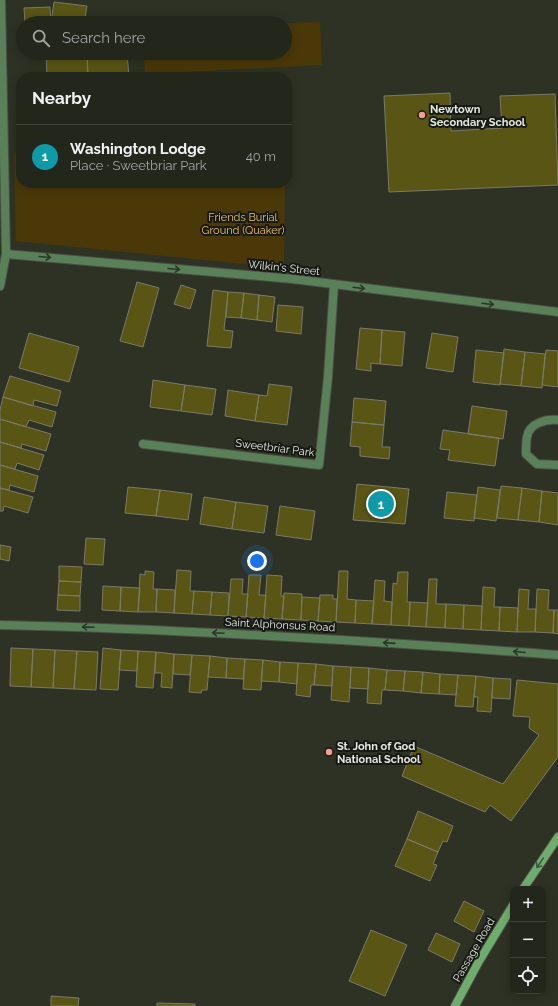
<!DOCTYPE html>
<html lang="en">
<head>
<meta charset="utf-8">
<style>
	body { margin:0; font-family:Raleway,sans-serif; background:#2a2e24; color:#f1f3f6 }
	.controls { position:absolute; right:12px; bottom:12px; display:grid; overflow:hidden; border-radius:8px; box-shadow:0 2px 10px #0003 }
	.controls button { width:36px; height:36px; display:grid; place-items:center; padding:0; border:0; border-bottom:1px solid #3f433a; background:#22261b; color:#f1f3f6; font:20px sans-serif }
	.you { position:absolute; left:257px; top:561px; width:14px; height:14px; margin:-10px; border:3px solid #fff; border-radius:50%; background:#1a73e8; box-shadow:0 0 0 6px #1a73e833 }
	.badge { display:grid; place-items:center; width:26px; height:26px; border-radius:50%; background:#8c9099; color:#fff; font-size:13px; font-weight:700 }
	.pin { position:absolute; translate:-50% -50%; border:2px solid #fff; box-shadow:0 1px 4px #0006 }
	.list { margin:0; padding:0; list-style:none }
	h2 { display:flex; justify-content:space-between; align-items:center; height:52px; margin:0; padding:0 16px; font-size:17px }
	h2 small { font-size:13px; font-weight:400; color:#a2a5a3 }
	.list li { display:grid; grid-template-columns:26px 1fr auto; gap:12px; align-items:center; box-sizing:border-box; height:64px; padding:0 16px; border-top:1px solid #3f433a }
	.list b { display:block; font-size:15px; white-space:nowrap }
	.list p { margin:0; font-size:13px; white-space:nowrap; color:#a2a5a3 }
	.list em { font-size:13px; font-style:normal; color:#a2a5a3 }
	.icon { flex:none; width:22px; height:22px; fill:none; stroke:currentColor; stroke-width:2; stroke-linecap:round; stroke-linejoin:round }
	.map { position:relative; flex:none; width:558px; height:1006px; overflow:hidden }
	.search { position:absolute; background:#22261b; box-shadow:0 2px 10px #0003; left:16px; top:16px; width:276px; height:44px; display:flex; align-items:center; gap:10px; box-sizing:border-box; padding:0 14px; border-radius:22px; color:#a2a5a3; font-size:15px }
	.panel { position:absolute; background:#22261b; box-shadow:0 2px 10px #0003; left:16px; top:72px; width:276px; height:116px; border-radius:16px }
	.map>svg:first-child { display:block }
	.green { fill:#4a3808 }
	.building { fill:#595515; stroke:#7b7a69 }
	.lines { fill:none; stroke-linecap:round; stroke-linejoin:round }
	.minor-casing { stroke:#4a4f42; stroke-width:10 }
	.tertiary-casing { stroke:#4a4f42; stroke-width:10 }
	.secondary-casing { stroke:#4a4f42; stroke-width:10 }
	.minor { stroke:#5a8059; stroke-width:8 }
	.tertiary { stroke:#5a8059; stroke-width:8 }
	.secondary { stroke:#6fad6e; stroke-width:8 }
	.oneway { stroke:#2a3828 }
	.oneway2 { stroke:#3e5c3c }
	.poi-dot { fill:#f59d8f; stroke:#161913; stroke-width:1.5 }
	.labels { text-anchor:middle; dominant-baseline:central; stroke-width:4; stroke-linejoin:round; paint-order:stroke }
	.poi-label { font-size:11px; font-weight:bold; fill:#e4e7de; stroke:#161913; text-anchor:start }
	.park-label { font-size:11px; fill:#edc156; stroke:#161913 }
	.street-label { font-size:11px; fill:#e4e7de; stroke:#161913 }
</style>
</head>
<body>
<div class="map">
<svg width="558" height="1006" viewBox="0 0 558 1006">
	<rect width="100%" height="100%" fill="#2d3224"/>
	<path class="green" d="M 320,22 L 322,65 L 145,74 L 144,53 L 285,53 L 285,23 Z
		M 14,153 L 21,153 L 21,183 L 285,183 L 284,268 L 16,241 Z"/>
	<path class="building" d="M 54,2 L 87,6 L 84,23 L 51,22 Z
		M 50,7 L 51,23 L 25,23 L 24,8 Z
		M 46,53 L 87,53 L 88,77 L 47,77 Z
		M 87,53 L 127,53 L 129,77 L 88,77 Z
		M 450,93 L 451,131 L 502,128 L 500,96 L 555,94 L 558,185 L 389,192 L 384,96 Z
		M 137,282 L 159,288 L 143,347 L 120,341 Z
		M 181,285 L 196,290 L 190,309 L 174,304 Z
		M 213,290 L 228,292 L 224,330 L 233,331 L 231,348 L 207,346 Z
		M 228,292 L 244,293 L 241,318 L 226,317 Z
		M 244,293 L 259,295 L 257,320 L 241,318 Z
		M 259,295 L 275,297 L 272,322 L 257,320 Z
		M 278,305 L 303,307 L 301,334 L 276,331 Z
		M 360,328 L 382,330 L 380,364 L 371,363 L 371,371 L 356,369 Z
		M 382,330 L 405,332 L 402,366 L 380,364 Z
		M 29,333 L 79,347 L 69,382 L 19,368 Z
		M 432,333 L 458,337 L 453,372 L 426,368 Z
		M 504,349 L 525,352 L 521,386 L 500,384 Z
		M 476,350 L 504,353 L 500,385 L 473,382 Z
		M 546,350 L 558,351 L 558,387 L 542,385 Z
		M 525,352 L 545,354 L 542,388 L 521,386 Z
		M 10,376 L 61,391 L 57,406 L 34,400 L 33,406 L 3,397 Z
		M 153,380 L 185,385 L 181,411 L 150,407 Z
		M 269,384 L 292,387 L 287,425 L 255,421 L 259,395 L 267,396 Z
		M 185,385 L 216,389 L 212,415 L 181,411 Z
		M 228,390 L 259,395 L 255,421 L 225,416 Z
		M 3,397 L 56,412 L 52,427 L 29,420 L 26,427 L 0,419 L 0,410 Z
		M 354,398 L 386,401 L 384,425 L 352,422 Z
		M 472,406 L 507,411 L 503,439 L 468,434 Z
		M 0,419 L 51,434 L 46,451 L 22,444 L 21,448 L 0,442 Z
		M 352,422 L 384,425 L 382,447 L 390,447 L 389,459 L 360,456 L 360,447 L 350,446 Z
		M 443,430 L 499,438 L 495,466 L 448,460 L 450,450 L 440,449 Z
		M 0,442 L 44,455 L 39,470 L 17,463 L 15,469 L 0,465 Z
		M 0,465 L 38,476 L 34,492 L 10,485 L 9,490 L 0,488 Z
		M 357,484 L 409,489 L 405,524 L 353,520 Z
		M 501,486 L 522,488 L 518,520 L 497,518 Z
		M 128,487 L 160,490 L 156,516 L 125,513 Z
		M 478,487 L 500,490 L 496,521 L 474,518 Z
		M 0,488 L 33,497 L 28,513 L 4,506 L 3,511 L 0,511 Z
		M 522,488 L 542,491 L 539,522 L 518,520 Z
		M 160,490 L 192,494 L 188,520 L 156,516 Z
		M 542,491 L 558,493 L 558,525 L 539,522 Z
		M 447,492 L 477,495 L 474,521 L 444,518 Z
		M 204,497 L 236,502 L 232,529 L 200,524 Z
		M 236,502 L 268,506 L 264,533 L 232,529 Z
		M 280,506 L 315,511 L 311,540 L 276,535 Z
		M 86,538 L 105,539 L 103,565 L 84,564 Z
		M 0,545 L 11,547 L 9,561 L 0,559 Z
		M 59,566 L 82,567 L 81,582 L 59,581 Z
		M 177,570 L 191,571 L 190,591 L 194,591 L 192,614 L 174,613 Z
		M 145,571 L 154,572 L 153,589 L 157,589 L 156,612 L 138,612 L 140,574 L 145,575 Z
		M 339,571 L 348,571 L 347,599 L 356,600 L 355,623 L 336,622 Z
		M 398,572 L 408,572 L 407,602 L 410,602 L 409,626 L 391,625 L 393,583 L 397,584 Z
		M 249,575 L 261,575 L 259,595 L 266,595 L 264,618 L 246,617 Z
		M 267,575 L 282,576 L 281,596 L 284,596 L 282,619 L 264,618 Z
		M 231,579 L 243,579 L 242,594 L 248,594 L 246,617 L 228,616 Z
		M 429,579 L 437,579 L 436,604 L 446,604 L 445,628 L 426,627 Z
		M 375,580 L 385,581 L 384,601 L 392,602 L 391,625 L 372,624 Z
		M 59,581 L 81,582 L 80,596 L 58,595 Z
		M 103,586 L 121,587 L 120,611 L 102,610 Z
		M 121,587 L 140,588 L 138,612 L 120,611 Z
		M 483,587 L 495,588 L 494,607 L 500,607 L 499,631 L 481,630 Z
		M 157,589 L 175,590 L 174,613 L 156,612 Z
		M 519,589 L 529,590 L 528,609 L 536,609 L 535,632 L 517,632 Z
		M 537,589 L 549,590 L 548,610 L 554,610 L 553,633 L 535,632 Z
		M 194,591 L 212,592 L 210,615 L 192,614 Z
		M 212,592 L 229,593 L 228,616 L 210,615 Z
		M 284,593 L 302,594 L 301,620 L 282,619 Z
		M 58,595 L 80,596 L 80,611 L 57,610 Z
		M 320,595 L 333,595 L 333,599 L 337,599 L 336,622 L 318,621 Z
		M 302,597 L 320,598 L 318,621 L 301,620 Z
		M 356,600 L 374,601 L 372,624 L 355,623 Z
		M 410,602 L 428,603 L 426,627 L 409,626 Z
		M 446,604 L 464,605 L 463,629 L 445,628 Z
		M 464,605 L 482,606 L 481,630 L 463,629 Z
		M 500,607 L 518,608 L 517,632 L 499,631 Z
		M 554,610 L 558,610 L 558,634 L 553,633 Z
		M 11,648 L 33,649 L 31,687 L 10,686 Z
		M 103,648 L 121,650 L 118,690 L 100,689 Z
		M 33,649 L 55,650 L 53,688 L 31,687 Z
		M 55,650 L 77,651 L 74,689 L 53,688 Z
		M 121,650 L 138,651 L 137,671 L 119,670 Z
		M 77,651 L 98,652 L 96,690 L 74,689 Z
		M 138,651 L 156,652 L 153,688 L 136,687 Z
		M 156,652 L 174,654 L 172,688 L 161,687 L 162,673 L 155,673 Z
		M 174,654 L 192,655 L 190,675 L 173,674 Z
		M 192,655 L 210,656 L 207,690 L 202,690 L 201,693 L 189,692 Z
		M 210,656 L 227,658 L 226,678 L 208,677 Z
		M 227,658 L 245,659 L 243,679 L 226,678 Z
		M 245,659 L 263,660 L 261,690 L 243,689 Z
		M 263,660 L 280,662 L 279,682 L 261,681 Z
		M 280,662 L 298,663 L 297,684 L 279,682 Z
		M 298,663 L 316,664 L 314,685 L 311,685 L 310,697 L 296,695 Z
		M 316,664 L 333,666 L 332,686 L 314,685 Z
		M 333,666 L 351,667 L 349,702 L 331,700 Z
		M 351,667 L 369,668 L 368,689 L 350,688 Z
		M 369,668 L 387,670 L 385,690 L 382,690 L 381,704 L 367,703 Z
		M 387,670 L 405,671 L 403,691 L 385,690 Z
		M 405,671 L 423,672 L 421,693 L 403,691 Z
		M 423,672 L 440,674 L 439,694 L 421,693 Z
		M 440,674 L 458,675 L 456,695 L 439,694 Z
		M 458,675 L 476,676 L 473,707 L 455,706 Z
		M 476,676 L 493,678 L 491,712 L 477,711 L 478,697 L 474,697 Z
		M 493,678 L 511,679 L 510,699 L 492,698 Z
		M 517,680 L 558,684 L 558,757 L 511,821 L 490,805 L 485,812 L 402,776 L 414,746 L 503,784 L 539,735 L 529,728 L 530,717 L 513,716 Z
		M 418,811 L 453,826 L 447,842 L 443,841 L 438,852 L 407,839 Z
		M 407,839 L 438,852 L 433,864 L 437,865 L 430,881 L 395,866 Z
		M 464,901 L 484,911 L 474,932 L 454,921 Z
		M 371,930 L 407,945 L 385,996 L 349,981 Z
		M 436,933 L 460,944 L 452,962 L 428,950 Z
		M 51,996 L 79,998 L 78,1006 L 51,1006 Z
		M 157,1003 L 195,1004 L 195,1006 L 157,1006 Z"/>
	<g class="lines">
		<defs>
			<path id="minor" d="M 6,254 L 293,279 L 558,312
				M 558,420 C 546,419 529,423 527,437 C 526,442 526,448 526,454 L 537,464 L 558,465
				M 143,444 L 319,465 L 328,377 L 334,284
				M 0,625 C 186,629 372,641 558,655"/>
			<path id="tertiary" d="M 0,286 L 6,254 L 1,0"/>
			<path id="secondary" d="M 523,889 L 558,837
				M 455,1006 L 478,963 L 513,905"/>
		</defs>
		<use href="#minor" class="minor-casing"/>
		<use href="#tertiary" class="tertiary-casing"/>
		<use href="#secondary" class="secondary-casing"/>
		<use href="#minor" class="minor"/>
		<use href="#tertiary" class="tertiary"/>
		<use href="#secondary" class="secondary"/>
	</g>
	<defs><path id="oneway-shaft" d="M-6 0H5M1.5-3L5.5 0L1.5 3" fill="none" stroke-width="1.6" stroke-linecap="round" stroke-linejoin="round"/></defs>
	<g class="oneway">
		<use href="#oneway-shaft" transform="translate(45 257) rotate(5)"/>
		<use href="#oneway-shaft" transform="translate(174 269) rotate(5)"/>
		<use href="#oneway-shaft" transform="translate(359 288) rotate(7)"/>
		<use href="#oneway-shaft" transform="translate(488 304) rotate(7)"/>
		<use href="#oneway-shaft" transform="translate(88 627) rotate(-178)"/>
		<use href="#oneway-shaft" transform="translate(218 633) rotate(-177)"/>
		<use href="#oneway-shaft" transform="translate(389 643) rotate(-176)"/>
		<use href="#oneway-shaft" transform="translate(519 652) rotate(-175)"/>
	</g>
	<use class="oneway2" href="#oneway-shaft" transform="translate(540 863) rotate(124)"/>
	<g class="poi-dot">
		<circle cx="422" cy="115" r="4"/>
		<circle cx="329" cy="752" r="4"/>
	</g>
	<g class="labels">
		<g class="poi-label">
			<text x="430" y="109">Newtown<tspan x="430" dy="13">Secondary School</tspan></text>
			<text x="337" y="746">St. John of God<tspan x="337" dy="13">National School</tspan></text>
		</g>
		<g class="park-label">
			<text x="243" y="217">Friends Burial<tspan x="243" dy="13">Ground (Quaker)</tspan></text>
		</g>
		<g class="street-label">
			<text transform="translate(284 268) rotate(6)">Wilkin's Street</text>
			<text transform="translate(275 448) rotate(7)">Sweetbriar Park</text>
			<text transform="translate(280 625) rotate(3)">Saint Alphonsus Road</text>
			<text transform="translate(474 950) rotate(-60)">Passage Road</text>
		</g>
	</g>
</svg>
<div class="controls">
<button>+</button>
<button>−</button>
<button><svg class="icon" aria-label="locate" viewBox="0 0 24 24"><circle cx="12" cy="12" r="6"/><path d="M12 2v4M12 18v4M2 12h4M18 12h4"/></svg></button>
</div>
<div class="you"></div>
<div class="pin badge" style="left:381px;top:504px;background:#0f9aa8">1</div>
<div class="search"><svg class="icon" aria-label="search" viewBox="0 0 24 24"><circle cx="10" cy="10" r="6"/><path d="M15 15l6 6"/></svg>Search here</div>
<section class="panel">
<h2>Nearby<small></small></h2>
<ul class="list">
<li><span class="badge" style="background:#0f9aa8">1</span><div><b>Washington Lodge</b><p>Place · Sweetbriar Park</p></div><em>40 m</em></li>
</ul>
</section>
</div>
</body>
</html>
